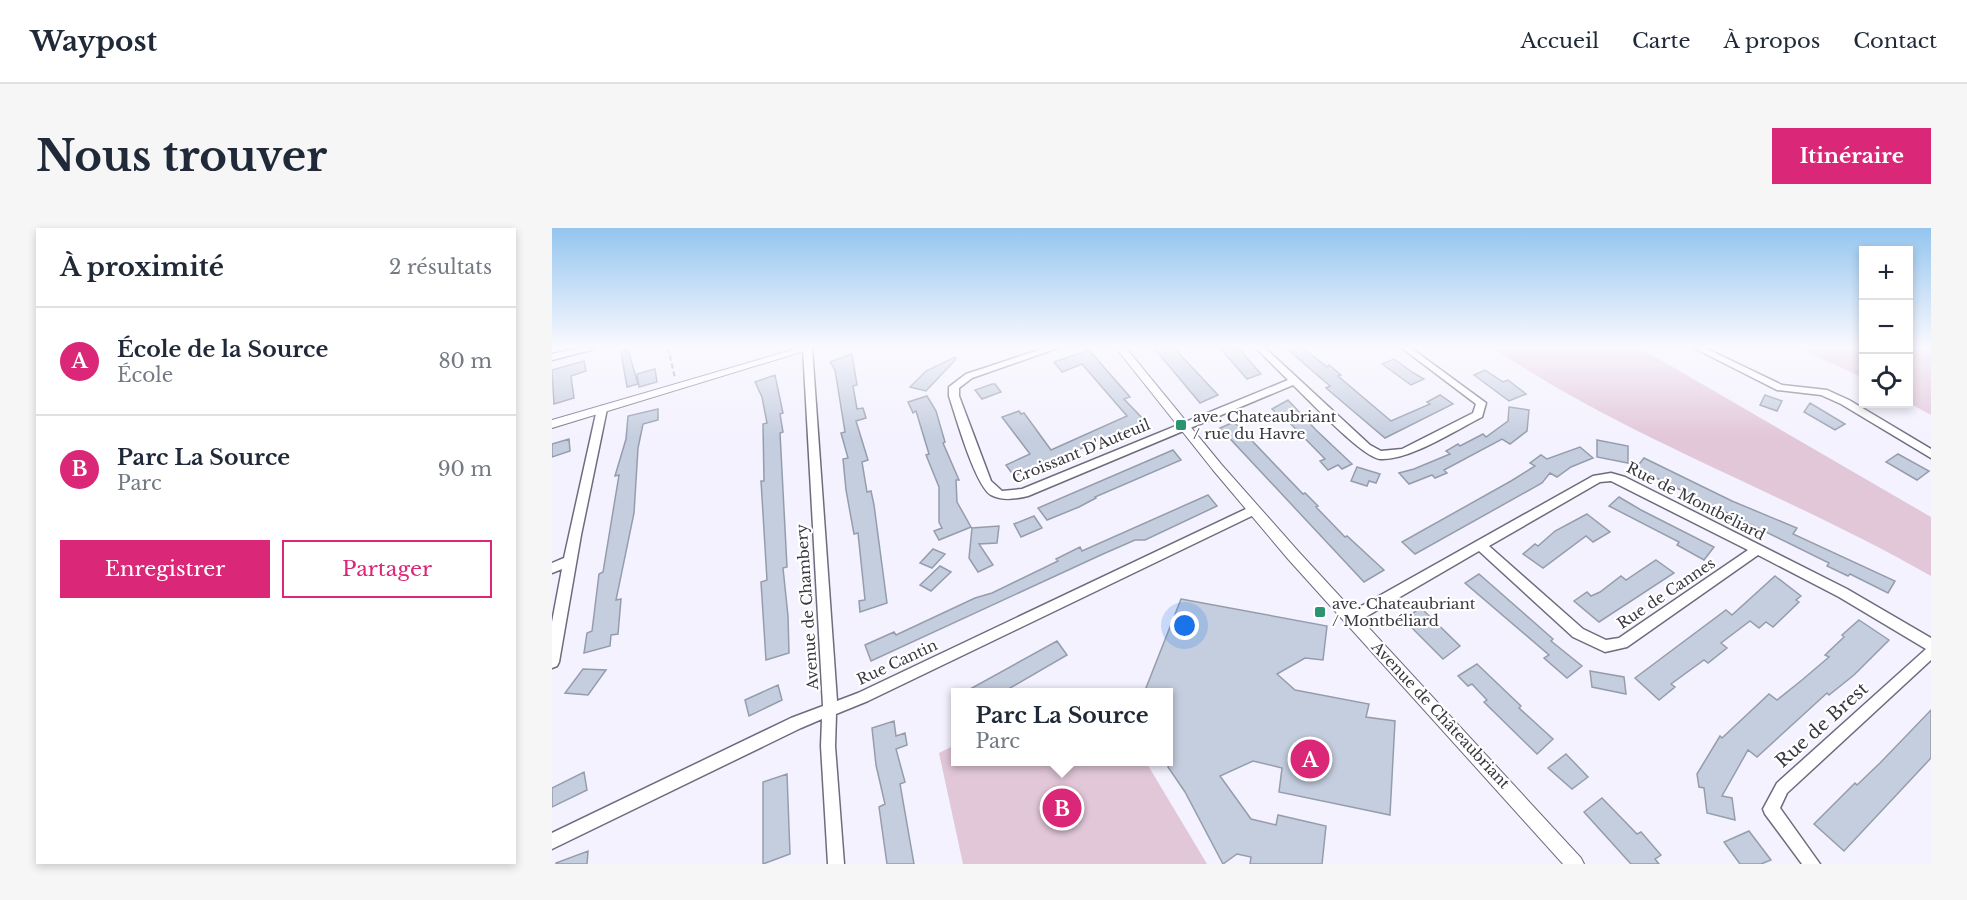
<!DOCTYPE html>
<html lang="fr">
<head>
<meta charset="utf-8">
<style>
	body { margin:0; font-family:"Libre Baskerville",serif; background:#f6f6f7; color:#1f2937 }
	.controls { position:absolute; right:18px; top:18px; display:grid; overflow:hidden; border-radius:0px; box-shadow:0 3px 9px #0003 }
	.controls button { width:54px; height:54px; display:grid; place-items:center; padding:0; border:0; border-bottom:2px solid #e0e1e3; background:#fff; color:#1f2937; font:30px sans-serif }
	.you { position:absolute; left:633px; top:398px; width:21px; height:21px; margin:-15px; border:4px solid #fff; border-radius:50%; background:#1a73e8; box-shadow:0 0 0 9px #1a73e833 }
	.badge { display:grid; place-items:center; width:39px; height:39px; border-radius:50%; background:#db2777; color:#fff; font-size:20px; font-weight:700 }
	.pin { position:absolute; translate:-50% -50%; border:3px solid #fff; box-shadow:0 2px 6px #0006 }
	.popup { position:absolute; left:399px; top:460px; width:222px; height:78px; box-sizing:border-box; display:grid; place-content:center; border-radius:0px; background:#fff; filter:drop-shadow(0 2px 4px #0005); font-size:20px; white-space:nowrap; color:#747a83 }
	.popup b { font-size:22px; color:#1f2937 }
	.popup::after { content:''; position:absolute; left:50%; top:100%; margin-left:-12px; border:12px solid transparent; border-top-color:#fff }
	.list { margin:0; padding:0; list-style:none }
	h2 { display:flex; justify-content:space-between; align-items:center; height:78px; margin:0; padding:0 24px; font-size:26px }
	h2 small { font-size:20px; font-weight:400; color:#747a83 }
	.list li { display:grid; grid-template-columns:39px 1fr auto; gap:18px; align-items:center; box-sizing:border-box; height:108px; padding:0 24px; border-top:2px solid #e0e1e3 }
	.list b { display:block; font-size:22px; white-space:nowrap }
	.list p { margin:0; font-size:20px; white-space:nowrap; color:#747a83 }
	.list em { font-size:20px; font-style:normal; color:#747a83 }
	.actions { display:flex; gap:12px; padding:18px 24px }
	.actions a { flex:1; padding:14px 0; border:2px solid #db2777; border-radius:0px; text-align:center; font-size:21px; color:#db2777 }
	.actions .main { background:#db2777; color:#fff }
	.icon { flex:none; width:33px; height:33px; fill:none; stroke:currentColor; stroke-width:2; stroke-linecap:round; stroke-linejoin:round }
	.map { position:relative; flex:none; width:1379px; height:636px; overflow:hidden; border-radius:0px }
	header { display:flex; align-items:center; gap:36px; box-sizing:border-box; height:84px; padding:0 30px; background:#fff; border-bottom:2px solid #e0e1e3 }
	header strong { font-size:28px }
	nav { display:flex; gap:33px; margin-inline-start:auto; font-size:21px }
	.intro { display:flex; align-items:center; justify-content:space-between; box-sizing:border-box; height:144px; padding:0 36px }
	h1 { margin:0; font-size:42px }
	.button { padding:15px 27px; border-radius:0px; background:#db2777; color:#fff; font-size:21px; font-weight:700 }
	main { display:flex; gap:36px; padding:0 36px }
	aside { flex:1; background:#fff; border-radius:0px; box-shadow:0 3px 9px #0003 }
	.map>svg:first-child { display:block }
	.green { fill:#e2c7d9 }
	.building { fill:#c5cedf; stroke:#959dad; stroke-width:1.5 }
	.lines { fill:none; stroke-linecap:round; stroke-linejoin:round }
	.minor-casing { stroke:#6d6c7d; stroke-width:3 }
	.tertiary-casing { stroke:#6d6c7d; stroke-width:2 }
	.path { stroke:#8d8c96; stroke-width:2; stroke-dasharray:5 3; stroke-linecap:butt }
	.minor { fill:#fff; fill-rule:evenodd }
	.tertiary { fill:#fff; fill-rule:evenodd }
	.poi-dot { fill:#2d9471; stroke:#fff; stroke-width:2 }
	.labels { text-anchor:middle; dominant-baseline:central; stroke-width:4.5; stroke-linejoin:round; paint-order:stroke }
	.poi-label { font-size:15px; fill:#393840; stroke:#fff; text-anchor:start }
	.street-label { font-size:15px; fill:#393840; stroke:#fff }
	.near-street-label { font-size:18px; fill:#393840; stroke:#fff }
</style>
</head>
<body>
<header>
<strong>Waypost</strong>
<nav><a>Accueil</a><a>Carte</a><a>À propos</a><a>Contact</a></nav>
</header>
<div class="intro"><h1>Nous trouver</h1><a class="button">Itinéraire</a></div>
<main>
<aside>
<h2>À proximité<small>2 résultats</small></h2>
<ul class="list">
<li><span class="badge">A</span><div><b>École de la Source</b><p>École</p></div><em>80 m</em></li>
<li><span class="badge">B</span><div><b>Parc La Source</b><p>Parc</p></div><em>90 m</em></li>
</ul>
<div class="actions"><a class="main">Enregistrer</a><a>Partager</a></div>
</aside>
<div class="map">
<svg width="1379" height="636" viewBox="0 0 1379 636">
	<rect width="100%" height="100%" fill="#f3f2fe"/>
	<path class="green" d="M 941,120 L 1088,120 L 1379,289 L 1379,348 C 1236,266 1077,212 941,120 Z
		M 1247,120 L 1311,120 L 1311,150 Z
		M 1356,120 L 1379,120 L 1379,187 L 1357,175 Z
		M 403,517 L 404,534 L 594,534 L 655,636 L 411,636 L 387,525 Z"/>
	<path class="building" d="M 602,120 L 622,120 L 666,167 L 648,175 Z
		M 668,120 L 686,120 L 709,146 L 695,151 Z
		M 734,120 L 751,120 L 775,139 L 777,137 L 789,147 L 786,148 L 839,193 L 878,176 L 875,174 L 888,167 L 901,176 L 833,210 L 774,160 L 778,158 Z
		M 76,122 L 86,156 L 75,159 L 69,124 Z
		M 537,122 L 578,169 L 572,171 L 594,194 L 462,248 L 454,237 L 478,226 L 450,189 L 467,183 L 469,186 L 472,185 L 499,222 L 575,188 L 530,136 L 510,144 L 502,134 Z
		M 300,126 L 305,157 L 301,158 L 305,181 L 311,180 L 314,190 L 304,193 L 316,232 L 310,234 L 315,264 L 319,263 L 322,277 L 335,375 L 308,384 L 307,373 L 313,372 L 306,305 L 302,306 L 294,262 L 291,231 L 296,230 L 289,205 L 293,204 L 283,142 L 278,134 Z
		M 403,129 L 404,131 L 374,163 L 358,159 L 374,143 Z
		M 842,131 L 860,144 L 872,151 L 859,157 L 830,136 Z
		M 32,133 L 34,143 L 19,148 L 22,170 L 2,176 L 0,142 Z
		M 103,141 L 105,154 L 87,159 L 85,146 Z
		M 933,142 L 951,154 L 956,152 L 974,166 L 957,173 L 922,147 Z
		M 223,147 L 231,185 L 228,186 L 231,204 L 228,205 L 235,339 L 231,340 L 236,388 L 237,425 L 214,432 L 209,354 L 215,352 L 209,253 L 212,253 L 211,196 L 215,195 L 210,169 L 203,154 Z
		M 440,156 L 443,156 L 449,164 L 430,171 L 423,162 Z
		M 1213,167 L 1230,173 L 1225,183 L 1208,177 Z
		M 375,168 L 384,183 L 393,214 L 391,215 L 407,252 L 404,252 L 405,274 L 419,299 L 387,312 L 382,303 L 390,300 L 387,294 L 387,259 L 374,227 L 377,226 L 364,183 L 361,185 L 356,174 Z
		M 736,172 L 764,202 L 800,236 L 790,241 L 786,237 L 776,242 L 768,233 L 773,231 L 731,188 L 728,189 L 720,181 Z
		M 1258,175 L 1293,196 L 1283,202 L 1252,184 Z
		M 957,179 L 977,182 L 975,203 L 958,216 L 950,211 L 892,242 L 895,245 L 883,250 L 880,247 L 857,256 L 847,245 L 862,241 L 898,226 L 894,223 L 906,216 L 908,218 L 931,206 L 934,209 L 956,193 Z
		M 106,181 L 106,192 L 91,196 L 86,220 L 82,285 L 64,372 L 69,371 L 66,406 L 59,407 L 58,418 L 32,425 L 35,405 L 40,403 L 47,346 L 51,344 L 67,247 L 63,248 L 74,211 L 76,188 Z
		M 682,194 L 751,266 L 753,265 L 766,278 L 764,279 L 793,309 L 795,308 L 832,342 L 812,354 L 668,200 Z
		M 17,211 L 18,223 L 0,229 L 0,216 Z
		M 1045,212 L 1076,218 L 1076,235 L 1045,229 Z
		M 1028,219 L 1041,230 L 1019,239 L 1005,249 L 998,245 L 990,255 L 863,326 L 850,314 L 959,253 L 983,238 L 978,235 L 989,227 L 995,231 Z
		M 621,222 L 629,232 L 543,269 L 544,270 L 527,279 L 495,292 L 486,280 Z
		M 1346,226 L 1377,243 L 1365,252 L 1334,234 Z
		M 1092,230 L 1180,273 L 1245,300 L 1241,306 L 1343,353 L 1336,365 L 1298,346 L 1296,348 L 1275,338 L 1277,335 L 1084,240 Z
		M 805,239 L 828,246 L 824,255 L 817,253 L 815,258 L 799,253 Z
		M 656,267 L 665,278 L 593,312 L 583,312 L 551,326 L 319,433 L 313,417 L 342,404 L 344,407 L 423,370 L 440,365 L 506,333 L 504,331 L 528,319 L 530,323 Z
		M 1067,269 L 1089,282 L 1162,319 L 1152,332 L 1125,317 L 1127,314 L 1057,278 Z
		M 1035,286 L 1058,304 L 1041,314 L 1034,308 L 991,340 L 971,326 L 983,316 L 986,318 L 1003,303 Z
		M 482,288 L 490,300 L 469,309 L 462,296 Z
		M 447,298 L 445,315 L 427,316 L 441,337 L 426,344 L 417,330 L 420,300 Z
		M 381,321 L 393,326 L 380,340 L 368,335 Z
		M 1104,332 L 1122,345 L 1047,394 L 1022,373 L 1035,364 L 1039,368 L 1048,364 L 1069,348 L 1074,352 Z
		M 388,338 L 399,344 L 379,363 L 368,357 Z
		M 927,346 L 1001,411 L 999,413 L 1030,438 L 1015,450 L 992,430 L 997,427 L 913,355 Z
		M 1223,348 L 1249,368 L 1244,372 L 1247,374 L 1221,399 L 1214,394 L 1207,400 L 1198,393 L 1169,415 L 1175,420 L 1156,435 L 1152,432 L 1119,456 L 1123,459 L 1107,472 L 1083,450 L 1174,382 L 1180,387 Z
		M 629,371 L 775,398 L 771,432 L 753,430 L 725,446 L 743,462 L 817,476 L 814,489 L 843,493 L 838,587 L 727,564 L 730,540 L 701,533 L 668,548 L 699,591 L 724,597 L 726,587 L 774,598 L 770,636 L 698,636 L 699,629 L 685,626 L 671,636 L 633,564 L 616,539 L 616,465 L 592,465 Z
		M 869,380 L 908,418 L 891,431 L 851,391 Z
		M 1307,392 L 1337,412 L 1302,447 L 1277,467 L 1275,465 L 1205,529 L 1196,522 L 1170,568 L 1180,570 L 1183,592 L 1155,585 L 1152,560 L 1147,559 L 1145,546 L 1168,508 L 1170,510 L 1217,466 L 1225,472 L 1250,452 L 1277,429 L 1273,427 L 1292,409 L 1290,407 Z
		M 505,413 L 515,427 L 458,460 L 460,465 L 411,465 Z
		M 925,436 L 969,478 L 967,480 L 1001,511 L 985,526 L 932,474 L 935,472 L 920,456 L 916,458 L 906,448 Z
		M 31,441 L 54,442 L 36,467 L 13,465 Z
		M 1038,443 L 1072,449 L 1074,466 L 1040,459 Z
		M 226,457 L 230,472 L 197,488 L 193,472 Z
		M 1379,482 L 1379,530 L 1292,623 L 1262,596 L 1303,555 L 1305,557 L 1328,535 Z
		M 342,493 L 344,508 L 353,505 L 355,517 L 344,521 L 353,554 L 348,556 L 362,636 L 335,636 L 327,579 L 333,576 L 324,537 L 320,500 Z
		M 1014,526 L 1036,549 L 1020,561 L 996,540 Z
		M 32,544 L 35,562 L 0,579 L 0,560 Z
		M 235,546 L 238,626 L 211,636 L 211,554 Z
		M 1050,570 L 1085,606 L 1089,604 L 1109,627 L 1103,631 L 1107,636 L 1079,636 L 1032,584 Z
		M 1197,603 L 1219,632 L 1209,636 L 1188,636 L 1172,614 Z
		M 36,623 L 35,636 L 4,636 L 4,635 Z"/>
	<g class="lines">
		<defs>
			<path id="minor" d="M 27,120 L 41,120 L 39,122 L 0,132 L 0,126 Z
				M 251,120 L 260,120 L 285,473 L 306,465 L 698,279 L 702,278 L 708,282 L 706,285 L 316,473 L 284,486 L 283,518 L 292,636 L 276,636 L 269,518 L 270,491 L 249,500 L 0,621 L 0,605 L 239,490 L 271,478 Z
				M 493,120 L 506,120 L 420,150 L 407,160 L 407,168 L 439,253 L 450,263 L 470,261 L 736,152 L 704,120 L 713,120 L 818,217 L 829,223 L 850,221 L 921,185 L 924,176 L 850,120 L 859,120 L 934,175 L 930,189 C 904,202 857,233 828,231 C 810,229 757,172 741,157 L 476,268 C 464,271 450,273 439,267 C 423,257 404,189 397,168 L 397,159 L 414,146 Z
				M 1142,120 L 1153,120 L 1230,157 L 1275,162 L 1297,172 L 1379,221 L 1379,230 L 1289,176 L 1269,167 L 1225,162 Z
				M 50,178 L 55,181 L 29,307 L 7,434 L 5,438 L 0,440 L 0,394 L 10,341 L 0,345 L 0,335 L 12,330 L 45,181 Z
				M 1059,245 L 1073,249 L 1295,361 L 1379,410 L 1379,432 L 1235,565 L 1228,580 L 1268,636 L 1250,636 L 1213,586 L 1211,581 L 1225,555 L 1374,421 L 1287,369 L 1206,327 L 1075,419 L 1053,424 L 1021,409 L 927,323 L 805,394 L 800,395 L 795,394 L 794,390 L 795,386 L 1041,248 ZM 1059,253 L 1196,322 L 1067,410 L 1054,412 L 1031,401 L 937,318 L 1048,254 Z"/>
			<path id="tertiary" d="M 247,120 L 262,120 L 0,200 L 0,192 Z
				M 564,120 L 574,120 L 669,236 L 746,323 L 1029,630 L 1032,636 L 1011,636 L 736,331 L 661,242 Z"/>
		</defs>
		<use href="#minor" class="minor-casing"/>
		<use href="#tertiary" class="tertiary-casing"/>
		<path class="path" d="M 116,120 L 123,150"/>
		<use href="#minor" class="minor"/>
		<use href="#tertiary" class="tertiary"/>
	</g>
	<linearGradient id="sky" x2="0" y2="1"><stop stop-color="#94c5ef"/><stop offset="0.57" stop-color="#faf9ff"/><stop offset="1" stop-color="#faf9ff" stop-opacity="0"/></linearGradient>
	<rect width="1379" height="209" fill="url(#sky)"/>
	<g class="poi-dot">
		<rect x="623" y="191" width="12" height="12" rx="3"/>
		<rect x="762" y="378" width="12" height="12" rx="3"/>
	</g>
	<g class="labels">
		<g class="poi-label">
			<text x="641" y="188">ave. Chateaubriant<tspan x="641" dy="17">/ rue du Havre</tspan></text>
			<text x="780" y="375">ave. Chateaubriant<tspan x="780" dy="17">/ Montbéliard</tspan></text>
		</g>
		<g class="street-label">
			<text transform="translate(529 223) rotate(-22)">Croissant D'Auteuil</text>
			<text transform="translate(1144 273) rotate(27)">Rue de Montbéliard</text>
			<text transform="translate(1114 365) rotate(-34)">Rue de Cannes</text>
			<text transform="translate(255 379) rotate(-94)">Avenue de Chambery</text>
			<text transform="translate(345 434) rotate(-25)">Rue Cantin</text>
			<text transform="translate(889 487) rotate(47)">Avenue de Châteaubriant</text>
		</g>
		<g class="near-street-label">
			<text transform="translate(1270 497) rotate(-42)">Rue de Brest</text>
		</g>
	</g>
</svg>
<div class="controls">
<button>+</button>
<button>−</button>
<button><svg class="icon" aria-label="locate" viewBox="0 0 24 24"><circle cx="12" cy="12" r="6"/><path d="M12 2v4M12 18v4M2 12h4M18 12h4"/></svg></button>
</div>
<div class="you"></div>
<div class="pin badge" style="left:758px;top:531px">A</div>
<div class="pin badge" style="left:510px;top:580px">B</div>
<div class="popup"><b>Parc La Source</b>Parc</div>
</div>
</main>
</body>
</html>
